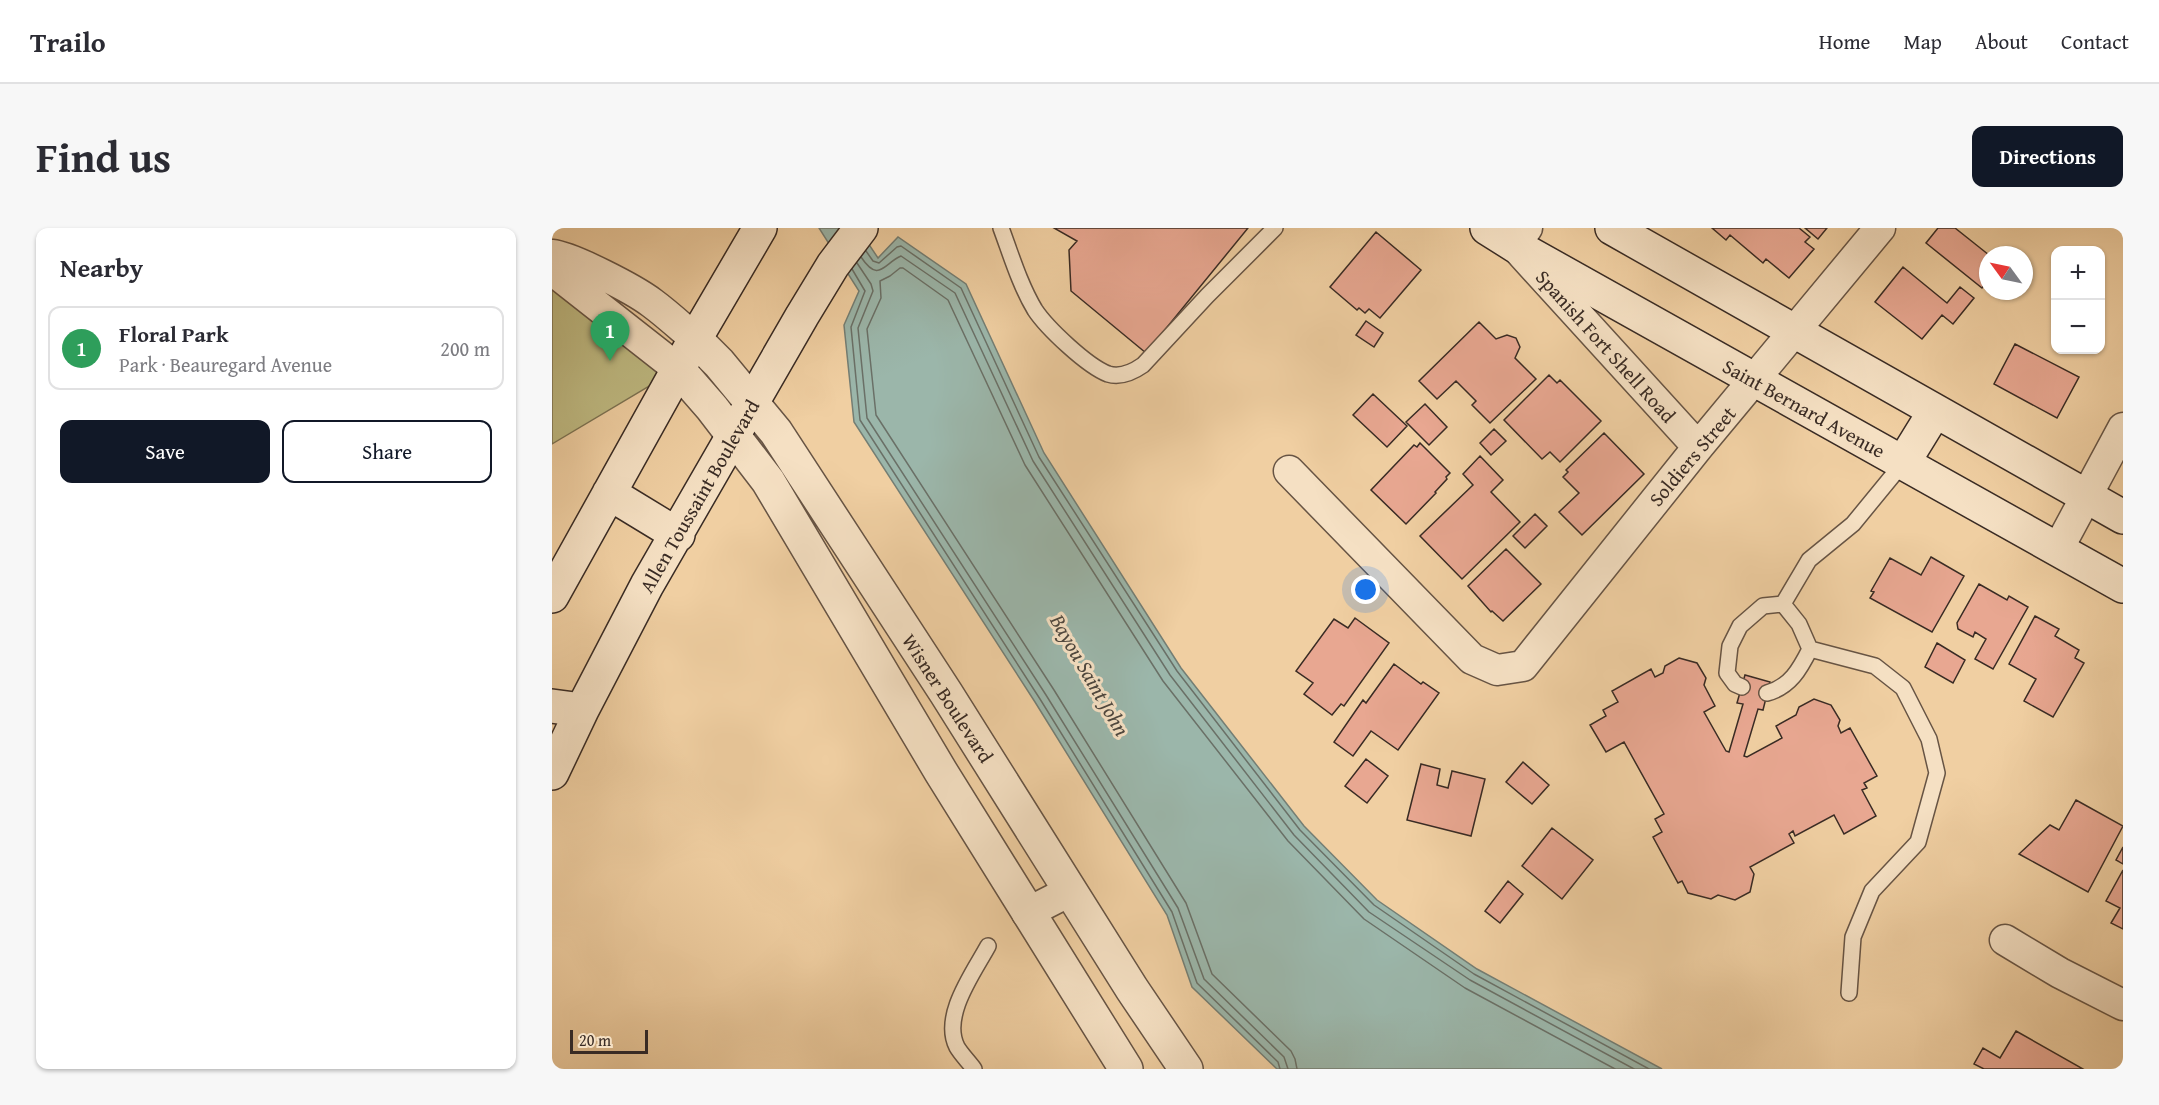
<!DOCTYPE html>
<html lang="en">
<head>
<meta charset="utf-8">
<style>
	body { margin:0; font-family:"Gentium Book Plus",serif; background:#f7f7f7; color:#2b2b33 }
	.controls { position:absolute; right:18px; top:18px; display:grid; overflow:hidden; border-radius:12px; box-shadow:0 2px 4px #0004 }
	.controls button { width:54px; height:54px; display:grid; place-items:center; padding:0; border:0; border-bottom:2px solid #e1e1e2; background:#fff; color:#2b2b33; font:30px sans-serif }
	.compass { position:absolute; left:1427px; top:18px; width:54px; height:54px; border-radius:50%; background:#fff; box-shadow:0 2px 4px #0004; rotate:303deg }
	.scale { position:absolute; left:18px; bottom:15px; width:78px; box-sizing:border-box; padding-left:6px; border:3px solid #392b24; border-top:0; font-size:16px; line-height:21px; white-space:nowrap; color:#392b24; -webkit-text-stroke:4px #f5e0c3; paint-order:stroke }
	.you { position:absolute; left:814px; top:362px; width:21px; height:21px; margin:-15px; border:4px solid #fff; border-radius:50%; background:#1a73e8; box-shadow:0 0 0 9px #1a73e833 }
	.badge { display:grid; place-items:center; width:39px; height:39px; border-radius:50%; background:#111827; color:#fff; font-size:20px; font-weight:700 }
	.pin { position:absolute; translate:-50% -50px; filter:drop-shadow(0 2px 3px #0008) }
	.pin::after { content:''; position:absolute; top:32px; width:21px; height:18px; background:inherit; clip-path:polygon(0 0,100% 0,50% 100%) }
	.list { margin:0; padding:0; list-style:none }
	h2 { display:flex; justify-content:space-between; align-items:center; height:78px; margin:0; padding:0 24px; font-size:26px }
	h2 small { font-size:20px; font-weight:400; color:#7c7c81 }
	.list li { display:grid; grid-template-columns:39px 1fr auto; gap:18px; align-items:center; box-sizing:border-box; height:84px; margin:0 12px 12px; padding:0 12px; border:2px solid #e1e1e2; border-radius:12px }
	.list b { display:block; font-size:22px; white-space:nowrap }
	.list p { margin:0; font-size:20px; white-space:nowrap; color:#7c7c81 }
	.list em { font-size:20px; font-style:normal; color:#7c7c81 }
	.actions { display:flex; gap:12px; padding:18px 24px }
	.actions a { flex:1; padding:14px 0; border:2px solid #111827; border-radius:12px; text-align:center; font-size:21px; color:#111827 }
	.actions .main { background:#111827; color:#fff }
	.map { position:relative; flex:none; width:1571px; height:841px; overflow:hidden; border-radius:12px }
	header { display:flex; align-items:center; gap:36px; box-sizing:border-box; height:84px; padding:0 30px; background:#fff; border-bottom:2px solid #e1e1e2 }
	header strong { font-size:28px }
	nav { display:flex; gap:33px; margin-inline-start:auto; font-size:21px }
	.intro { display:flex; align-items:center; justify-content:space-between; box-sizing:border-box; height:144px; padding:0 36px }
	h1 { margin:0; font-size:42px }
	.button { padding:15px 27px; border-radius:12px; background:#111827; color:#fff; font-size:21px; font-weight:700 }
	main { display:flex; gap:36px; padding:0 36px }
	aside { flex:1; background:#fff; border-radius:12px; box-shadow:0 2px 4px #0004 }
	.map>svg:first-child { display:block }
	.green { fill:#beb981; stroke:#7c7252; stroke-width:1.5 }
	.water { fill:#9bb6aa; stroke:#747e74; stroke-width:1.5 }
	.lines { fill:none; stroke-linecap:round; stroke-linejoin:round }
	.shore { stroke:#6a7067; stroke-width:1.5 }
	.building { fill:#e8a791; stroke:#392b24; stroke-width:1.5 }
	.service-casing { stroke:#675444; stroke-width:18 }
	.minor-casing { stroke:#675444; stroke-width:33 }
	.tertiary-casing { stroke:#675444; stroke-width:36 }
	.secondary-casing { stroke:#392b24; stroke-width:36 }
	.service { stroke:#f5e0c3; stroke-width:15 }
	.minor { stroke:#f5e0c3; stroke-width:30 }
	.tertiary { stroke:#f5e0c3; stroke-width:33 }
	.secondary { stroke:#f5e0c3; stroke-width:33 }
	.labels { text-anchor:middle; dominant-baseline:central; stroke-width:6; stroke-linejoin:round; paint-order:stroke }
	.street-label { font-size:20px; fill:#392b24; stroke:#f5e0c3 }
	.water-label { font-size:21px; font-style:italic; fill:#4d473f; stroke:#f5e0c3 }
</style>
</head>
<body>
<header>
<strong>Trailo</strong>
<nav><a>Home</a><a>Map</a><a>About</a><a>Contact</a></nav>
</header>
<div class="intro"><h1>Find us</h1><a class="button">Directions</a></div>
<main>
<aside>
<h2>Nearby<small></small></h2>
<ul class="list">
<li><span class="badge" style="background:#2e9e5b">1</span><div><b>Floral Park</b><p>Park · Beauregard Avenue</p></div><em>200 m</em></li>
</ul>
<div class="actions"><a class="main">Save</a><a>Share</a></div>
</aside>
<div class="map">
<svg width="1571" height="841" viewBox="0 0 1571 841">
	<rect width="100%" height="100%" fill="#f0cfa2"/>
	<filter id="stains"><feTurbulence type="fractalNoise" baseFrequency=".00333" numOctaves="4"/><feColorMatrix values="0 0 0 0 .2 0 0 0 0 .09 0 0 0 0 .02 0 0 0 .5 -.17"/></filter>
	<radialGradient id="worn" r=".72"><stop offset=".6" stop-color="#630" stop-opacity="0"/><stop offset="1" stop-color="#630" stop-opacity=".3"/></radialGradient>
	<path class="green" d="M 13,54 L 126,141 L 0,216 L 0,61 Z"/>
	<path class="water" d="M 267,0 L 306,0 L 326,30 L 346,9 L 414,56 L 492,225 L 629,440 L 752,598 L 825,672 L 925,741 L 1110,841 L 725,841 L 640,759 L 615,687 L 483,474 L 302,194 L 292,97 L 307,63 Z"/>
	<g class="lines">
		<path class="shore" d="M 314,23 L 321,33 L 327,35 L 345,19 L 349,18 L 409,60 L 487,229 L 625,443 L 748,602 L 822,677 L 922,746 L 1097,841
			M 309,29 C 327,56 332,35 349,28 L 403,65 L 481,233 L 618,447 L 742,607 L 817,684 L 918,752 L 1082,841
			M 305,35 L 319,56 L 321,63 L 306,100 L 315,190 L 494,467 L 626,680 L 652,751 L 732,829 L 736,841
			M 300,41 L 313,63 L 299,99 L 308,192 L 488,471 L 620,684 L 645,755 L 726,834 L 728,841
			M 745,841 L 743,831 L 739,823 L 660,746 L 634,675 L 502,462 L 324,187 L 315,101 L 329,70 L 328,53 L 338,48 L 348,40 L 351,40 L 396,72 L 473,237 L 611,453 L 736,613 L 812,691 L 913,760 L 1063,841"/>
	</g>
	<path class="building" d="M 502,0 L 696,0 L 594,125 L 519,63 L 517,22 L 525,13 Z
		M 1160,0 L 1247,0 L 1258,9 L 1253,14 L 1262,21 L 1237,50 L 1214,31 L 1211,35 L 1178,7 L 1174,12 Z
		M 1253,0 L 1275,0 L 1266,11 Z
		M 1386,0 L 1403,0 L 1437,27 L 1436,53 L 1430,60 L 1374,15 Z
		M 824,4 L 869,42 L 828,90 L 817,81 L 813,85 L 807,80 L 805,82 L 778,59 Z
		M 1351,39 L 1395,75 L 1408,59 L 1422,70 L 1401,96 L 1390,87 L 1370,111 L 1323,74 Z
		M 814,93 L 831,105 L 822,119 L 804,107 Z
		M 927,94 L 944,111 L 955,107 L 964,110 L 968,119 L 963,130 L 984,151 L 938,195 L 920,177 L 924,173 L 904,153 L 885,171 L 867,153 Z
		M 1463,116 L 1527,149 L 1505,190 L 1442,156 Z
		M 997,147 L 1005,155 L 1008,152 L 1049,193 L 1008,234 L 998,224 L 990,231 L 952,192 Z
		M 821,166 L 855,198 L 835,219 L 801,187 Z
		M 873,176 L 895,199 L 877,217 L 854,194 Z
		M 942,201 L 954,213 L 939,227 L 928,215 Z
		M 1052,205 L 1092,246 L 1030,307 L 1007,284 L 1027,265 L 1011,249 L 1016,244 L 1014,242 Z
		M 868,215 L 898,245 L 894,249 L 895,251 L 883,264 L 884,265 L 854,296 L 819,262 L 862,217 L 865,219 Z
		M 928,228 L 951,252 L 939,264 L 968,294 L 910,351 L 868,308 L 921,257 L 911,246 Z
		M 983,286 L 995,298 L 973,320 L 961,308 Z
		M 954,321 L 989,356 L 951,393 L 940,383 L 939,384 L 916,358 Z
		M 1379,329 L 1412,348 L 1380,404 L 1318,370 L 1322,364 L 1319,363 L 1338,330 L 1369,347 Z
		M 1427,356 L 1455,372 L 1457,368 L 1476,379 L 1441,441 L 1423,431 L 1434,411 L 1423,404 L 1421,409 L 1406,401 L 1405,395 Z
		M 1483,388 L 1507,401 L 1503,408 L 1527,422 L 1523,430 L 1532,435 L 1501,489 L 1472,473 L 1484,451 L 1457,436 Z
		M 803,390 L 837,415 L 792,478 L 789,476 L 780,487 L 752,466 L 761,455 L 744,443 L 782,391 L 796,400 Z
		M 1385,415 L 1413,432 L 1401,455 L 1373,439 Z
		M 1127,430 L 1145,435 L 1154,450 L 1152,457 L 1163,478 L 1152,484 L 1174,523 L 1177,524 L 1191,476 L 1185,475 L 1193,447 L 1218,454 L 1211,482 L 1206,481 L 1192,528 L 1195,529 L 1230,510 L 1224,498 L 1244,487 L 1247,479 L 1262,471 L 1279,477 L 1288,492 L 1286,498 L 1289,505 L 1298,500 L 1325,548 L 1312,555 L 1315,560 L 1310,562 L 1324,588 L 1292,606 L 1282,587 L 1243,608 L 1241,603 L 1237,606 L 1242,615 L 1198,639 L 1202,646 L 1198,664 L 1183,672 L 1166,667 L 1159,671 L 1136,665 L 1130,653 L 1126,655 L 1101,609 L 1110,604 L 1103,591 L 1112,586 L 1072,514 L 1054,524 L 1038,497 L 1054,488 L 1051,482 L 1066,474 L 1060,463 L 1099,441 L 1103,449 L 1111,445 L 1113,438 Z
		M 842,436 L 869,456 L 871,454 L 887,465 L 846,522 L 819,503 L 801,528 L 782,514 L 811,472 L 814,475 Z
		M 814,531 L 836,548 L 815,575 L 793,558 Z
		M 971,534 L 997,557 L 980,576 L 954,554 Z
		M 869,536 L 888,541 L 885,557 L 896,560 L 900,543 L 933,551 L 919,608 L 855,592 Z
		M 1524,572 L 1571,598 L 1536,664 L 1467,626 L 1498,597 L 1507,602 Z
		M 1000,600 L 1041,632 L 1010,671 L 970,638 Z
		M 1571,619 L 1571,636 L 1564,632 Z
		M 1571,642 L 1571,701 L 1559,695 L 1568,680 L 1554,673 Z
		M 956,653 L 971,666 L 948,695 L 933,683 Z
		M 1464,803 L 1531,841 L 1432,841 L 1422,836 L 1431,820 L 1448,830 Z"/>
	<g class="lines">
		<defs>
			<path id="service" d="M 449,0 C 459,27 468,57 483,82 C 495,100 535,138 556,146 C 569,150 581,144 591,137 L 655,68 L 723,0
				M 1190,459 L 1183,456 L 1175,445 L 1178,418 L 1188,398 L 1211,378 L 1231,376
				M 1215,465 C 1238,459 1248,441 1258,421
				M 1297,765 L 1301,709 L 1320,663 L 1366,614 L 1385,545 L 1377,511 L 1351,460 L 1323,438 L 1258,421 L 1247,396 L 1231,376 L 1257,332 L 1301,296 L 1351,235
				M 422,841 C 417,834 409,826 405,819 C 389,788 422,744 436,718"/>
			<path id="minor" d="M 975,0 L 962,17 L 1146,219
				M 0,27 C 20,29 83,62 100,75 C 115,86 129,99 143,111
				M 0,42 L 126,141
				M 737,243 L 920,431 L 945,442 L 971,438 L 1146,219 L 1328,0
				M 1506,321 L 1571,200
				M 475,685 L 518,663
				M 1453,712 L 1508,745 L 1571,777"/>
			<path id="tertiary" d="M 143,111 L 167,135 L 224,204 L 394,465 L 580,761 L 634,841
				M 126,141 L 160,180 L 216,253 L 389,544 L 574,841"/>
			<path id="secondary" d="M 935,0 L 962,17 L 1571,358
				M 1060,0 L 1571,289
				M 1351,235 L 1383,183
				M 57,265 L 126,307
				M 0,368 L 143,111 L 208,0
				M 0,478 L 30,482
				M 0,545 L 30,482 L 95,357 L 250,88 L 281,37 L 309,0"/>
		</defs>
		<use href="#service" class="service-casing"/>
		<use href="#minor" class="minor-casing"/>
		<use href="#tertiary" class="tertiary-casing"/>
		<use href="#secondary" class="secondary-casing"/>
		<use href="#service" class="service"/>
		<use href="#minor" class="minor"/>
		<use href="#tertiary" class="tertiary"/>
		<use href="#secondary" class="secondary"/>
	</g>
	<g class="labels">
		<g class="street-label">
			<text transform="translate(1054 118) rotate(48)">Spanish Fort Shell Road</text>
			<text transform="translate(1252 180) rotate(29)">Saint Bernard Avenue</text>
			<text transform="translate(1140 228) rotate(-50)">Soldiers Street</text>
			<text transform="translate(147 268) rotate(-60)">Allen Toussaint Boulevard</text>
			<text transform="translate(396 470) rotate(57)">Wisner Boulevard</text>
		</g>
		<g class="water-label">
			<text transform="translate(538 447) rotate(60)">Bayou Saint John</text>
		</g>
	</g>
	<rect width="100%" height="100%" filter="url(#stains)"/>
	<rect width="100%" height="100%" fill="url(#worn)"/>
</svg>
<div class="controls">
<button>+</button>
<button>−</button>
</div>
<svg class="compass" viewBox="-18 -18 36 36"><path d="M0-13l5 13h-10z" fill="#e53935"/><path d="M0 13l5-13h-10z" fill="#7c7c81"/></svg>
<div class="scale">20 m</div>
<div class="you"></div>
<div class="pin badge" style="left:58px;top:133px;background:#2e9e5b">1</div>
</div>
</main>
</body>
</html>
